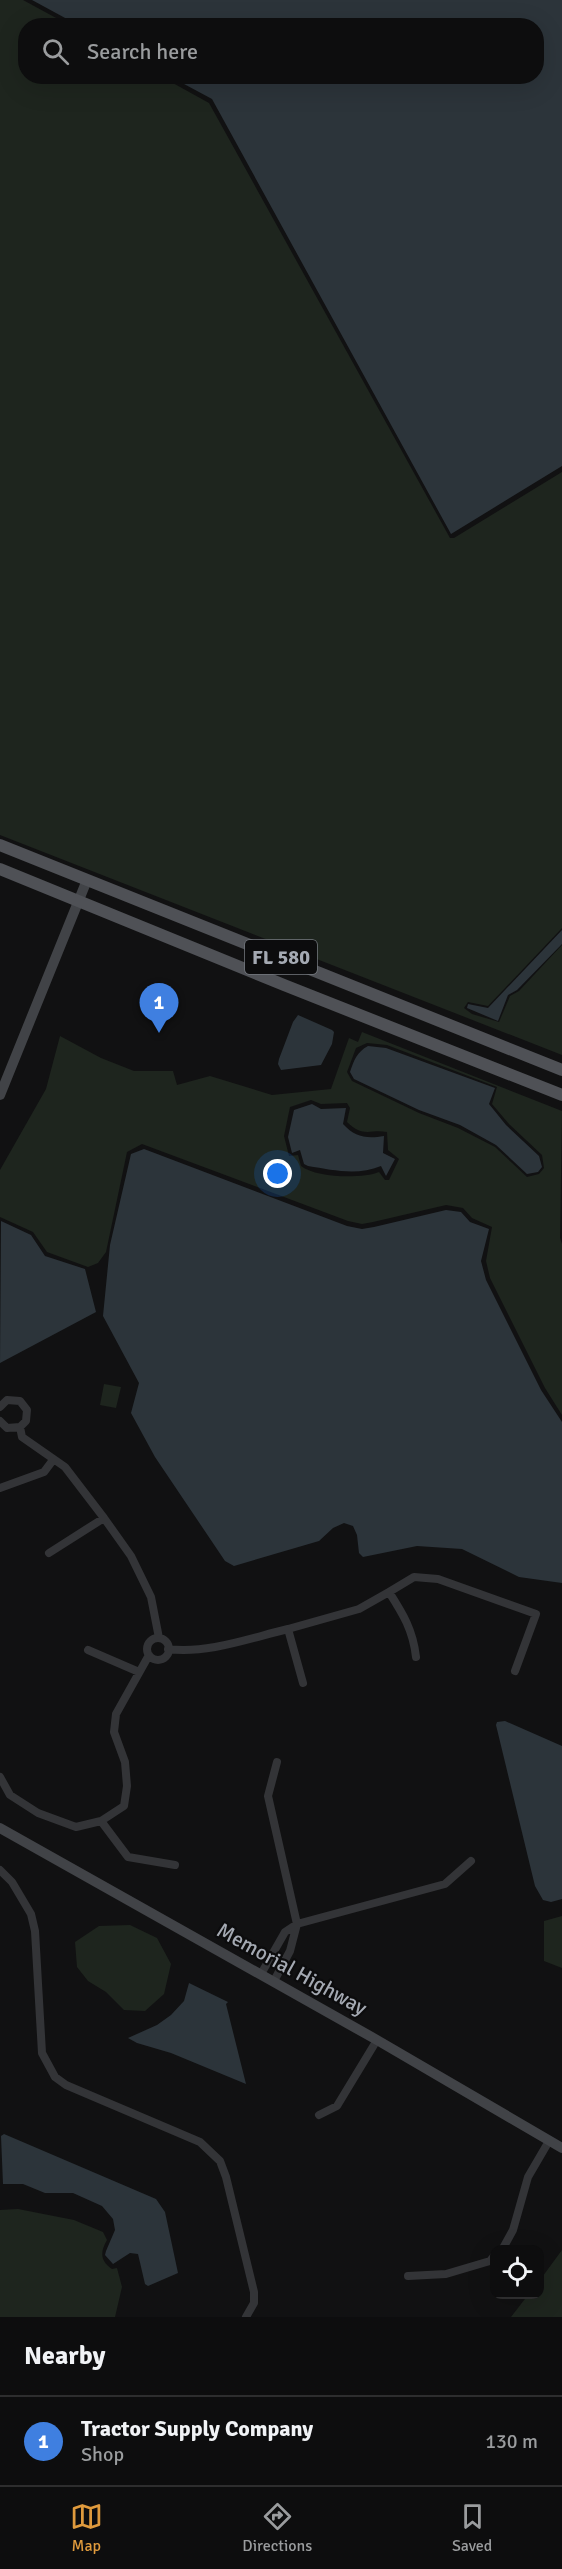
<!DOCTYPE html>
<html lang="en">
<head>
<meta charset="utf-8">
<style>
	body { margin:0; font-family:Signika,sans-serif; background:#1b1b1c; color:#f1f3f6 }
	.controls { position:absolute; right:18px; bottom:18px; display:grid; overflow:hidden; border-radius:12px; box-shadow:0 6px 24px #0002 }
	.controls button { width:54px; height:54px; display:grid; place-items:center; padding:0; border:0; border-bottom:2px solid #2d2d2e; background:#0d0d0e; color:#f1f3f6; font:30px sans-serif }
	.you { position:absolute; left:278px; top:1174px; width:21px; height:21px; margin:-15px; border:4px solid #fff; border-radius:50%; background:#1a73e8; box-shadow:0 0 0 9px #1a73e833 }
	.badge { display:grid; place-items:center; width:39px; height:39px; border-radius:50%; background:#df9a3d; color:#fff; font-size:20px; font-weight:700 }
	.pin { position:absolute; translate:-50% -50px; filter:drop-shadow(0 2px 3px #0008) }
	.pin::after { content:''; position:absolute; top:32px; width:21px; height:18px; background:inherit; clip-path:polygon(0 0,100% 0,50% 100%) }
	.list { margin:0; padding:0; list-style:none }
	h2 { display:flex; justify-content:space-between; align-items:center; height:78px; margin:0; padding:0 24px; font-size:26px }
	h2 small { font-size:20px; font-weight:400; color:#9a9c9e }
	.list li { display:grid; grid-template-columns:39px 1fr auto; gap:18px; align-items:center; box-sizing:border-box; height:90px; padding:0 24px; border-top:2px solid #2d2d2e }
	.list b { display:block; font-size:22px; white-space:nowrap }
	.list p { margin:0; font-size:20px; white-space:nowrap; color:#9a9c9e }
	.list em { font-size:20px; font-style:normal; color:#9a9c9e }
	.icon { flex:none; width:33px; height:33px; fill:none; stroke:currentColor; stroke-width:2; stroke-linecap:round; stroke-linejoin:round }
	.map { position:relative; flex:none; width:562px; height:2317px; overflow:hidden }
	.search { position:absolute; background:#0d0d0e; box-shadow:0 6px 24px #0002; left:18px; right:18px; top:18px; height:66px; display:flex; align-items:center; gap:15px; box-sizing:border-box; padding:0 21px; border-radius:24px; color:#9a9c9e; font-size:22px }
	.sheet { height:168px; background:#0d0d0e }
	nav { display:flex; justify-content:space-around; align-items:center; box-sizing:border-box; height:84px; border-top:2px solid #2d2d2e; background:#0d0d0e; font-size:16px; color:#9a9c9e }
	nav a { display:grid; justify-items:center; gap:3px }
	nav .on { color:#df9a3d }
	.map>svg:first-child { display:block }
	.green { fill:#1e251e; fill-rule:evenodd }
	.water { fill:#2c343a }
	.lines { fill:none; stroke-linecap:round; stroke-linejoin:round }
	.street { stroke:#333437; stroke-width:8 }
	.secondary { stroke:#414347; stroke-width:10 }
	.primary { stroke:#4f5156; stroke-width:12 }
	.labels { text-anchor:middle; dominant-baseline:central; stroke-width:4.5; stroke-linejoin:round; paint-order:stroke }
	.shield { fill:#0c0c0d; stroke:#767a80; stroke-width:1.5 }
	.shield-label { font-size:20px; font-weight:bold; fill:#a4a9b2 }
	.street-label { font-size:21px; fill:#a4a9b2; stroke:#0c0c0d }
</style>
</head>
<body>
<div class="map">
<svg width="562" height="2317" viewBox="0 0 562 2317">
	<rect width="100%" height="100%" fill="#111112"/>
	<path class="green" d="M 0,0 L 23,0 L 69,25 L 26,26 L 26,76 L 162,77 L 209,103 L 450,538 L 454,538 L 562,472 L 562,928 L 488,1006 L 468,1002 L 464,1008 L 472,1014 L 499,1022 L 510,996 L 519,991 L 562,945 L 562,1055 L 0,835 Z
		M 362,1032 L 562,1111 L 560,1238 L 562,1244 L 562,1415 L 545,1388 L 490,1278 L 486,1261 L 492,1227 L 472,1218 L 463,1208 L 446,1205 L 373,1222 L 362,1224 L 348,1221 L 142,1144 L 127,1152 L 106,1252 L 98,1263 L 88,1267 L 47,1252 L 33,1232 L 0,1217 L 0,1170 L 46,1089 L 60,1036 L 101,1058 L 134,1071 L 173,1071 L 177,1085 L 210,1076 L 272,1095 L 331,1089 L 349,1038 L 358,1042 ZM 367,1043 L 387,1045 L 497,1087 L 492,1104 L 509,1124 L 542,1155 L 544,1168 L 539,1174 L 527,1177 L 495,1147 L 458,1128 L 419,1113 L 352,1081 L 347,1072 L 356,1048 ZM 311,1100 L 321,1104 L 347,1103 L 350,1108 L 347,1122 C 363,1138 370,1129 387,1132 L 388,1150 L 399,1159 L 389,1180 L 385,1180 L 379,1172 C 362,1179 316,1178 301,1166 L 298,1155 L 289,1156 L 284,1136 L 290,1107 Z
		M 104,1384 L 121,1387 L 116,1408 L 100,1405 Z
		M 562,1916 L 562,1968 L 544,1961 L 544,1921 Z
		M 130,1925 L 157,1938 L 171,1964 L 164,1994 L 145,2011 L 124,2010 L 106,1992 L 88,1981 L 77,1967 L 75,1942 L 99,1926 Z
		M 18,2209 L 74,2220 L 103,2232 L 107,2240 C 100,2252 100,2261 112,2269 L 117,2268 L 122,2287 L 115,2317 L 0,2317 L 0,2210 Z
		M 562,2250 L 562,2317 L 511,2317 L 528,2295 L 540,2294 L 540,2280 Z"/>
	<path class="water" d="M 32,0 L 562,0 L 562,466 L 451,534 L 212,99 L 171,77 L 536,76 L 536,26 L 78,25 Z
		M 562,930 L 562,944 L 517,990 L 508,995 L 498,1021 L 467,1008 L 468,1004 L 488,1008 Z
		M 298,1015 L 332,1030 L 334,1032 L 332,1044 L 321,1065 L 281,1070 L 278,1064 L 279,1059 L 293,1022 Z
		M 368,1046 L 386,1048 L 495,1088 L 489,1104 L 506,1125 L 539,1156 L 542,1167 L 538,1172 L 527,1174 L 496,1145 L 460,1125 L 419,1110 L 354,1079 L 350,1072 C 354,1060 357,1052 368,1046 Z
		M 312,1104 L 321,1109 L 346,1108 L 343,1124 C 355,1137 366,1139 384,1136 L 383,1153 L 395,1159 L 386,1176 L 381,1166 C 357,1176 333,1170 308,1166 L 304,1164 L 300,1150 L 292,1153 L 288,1137 L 294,1110 Z
		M 144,1149 L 347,1226 L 362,1229 L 374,1227 L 446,1210 L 461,1212 L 470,1222 L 489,1229 L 481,1261 L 486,1280 L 541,1390 L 562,1422 L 562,1583 L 519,1577 L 462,1549 L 417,1546 L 363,1557 L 359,1553 L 357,1535 L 353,1526 L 344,1523 L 333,1528 L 319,1541 L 234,1566 L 225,1561 L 155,1457 L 131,1413 L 139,1383 L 103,1316 L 110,1245 L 131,1154 Z
		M 1,1221 L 31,1235 L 45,1256 L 85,1269 L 96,1312 L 0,1363 Z
		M 505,1721 L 562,1746 L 562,1899 L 551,1902 L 543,1900 L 535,1886 L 496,1725 L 497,1722 Z
		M 189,1983 L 228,2002 L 226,2004 L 246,2084 L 171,2053 L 137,2043 L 128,2038 L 157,2025 L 171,2015 L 184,2001 Z
		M 4,2134 L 156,2199 L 165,2212 L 178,2273 L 148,2286 L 145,2284 L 138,2254 L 130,2253 L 113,2264 L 105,2255 L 106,2251 L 115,2230 L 113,2219 L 102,2206 L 73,2193 L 45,2193 L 23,2184 L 3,2184 L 1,2136 Z"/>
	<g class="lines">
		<path class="street" d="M 0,1407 L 7,1400 L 20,1401 L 27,1410 L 26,1421 L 20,1427 L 7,1428 L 0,1421
			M 20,1427 L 22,1437 L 65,1467 L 104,1518
			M 0,1488 L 44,1472 L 53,1460
			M 49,1553 L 104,1518 L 131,1556 L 151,1597 L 159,1638
			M147 1649a11 11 0 1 1 22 0a11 11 0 1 1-22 0Z
			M 168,1649 C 208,1654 250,1638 288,1629
			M 88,1650 L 139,1672
			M 416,1657 C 413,1630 403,1614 389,1592 L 414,1577 L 438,1579 L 536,1614 L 515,1671
			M 303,1683 L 288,1629 L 359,1609 L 389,1592
			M 0,1777 L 10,1795 L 38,1813 L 76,1827 L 101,1821 L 128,1857 L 175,1865
			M 101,1821 L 124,1806 L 127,1786 L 125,1762 L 114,1732 L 116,1714 L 149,1655
			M 0,1870 L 12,1882 L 31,1914 L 35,1931 L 42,2053 L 55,2077 L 66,2085 L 200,2142 L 220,2161 L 226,2177 L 254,2292 L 254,2303 L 246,2317
			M 261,1974 L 285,1932 L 297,1924 L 445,1884 L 471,1861
			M 274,1981 L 290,1951 L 297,1924 L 268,1796 L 277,1762
			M 319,2115 L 337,2106 L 377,2040
			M 502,2250 L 513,2230 L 528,2177 L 549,2141
			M 408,2276 L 446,2274 L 490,2261 L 494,2256"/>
		<path class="secondary" d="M 0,1095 L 87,880
			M 0,1828 L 377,2040 L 562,2148"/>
		<path class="primary" d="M 0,845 L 562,1070
			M 0,869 L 284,985 L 562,1095"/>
	</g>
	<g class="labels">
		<rect class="shield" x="245" y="940" width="72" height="34" rx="4.5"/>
		<g class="shield-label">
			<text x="281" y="957">FL 580</text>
		</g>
		<g class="street-label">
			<text transform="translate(292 1969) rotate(29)">Memorial Highway</text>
		</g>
	</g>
</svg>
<div class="controls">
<button><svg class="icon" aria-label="locate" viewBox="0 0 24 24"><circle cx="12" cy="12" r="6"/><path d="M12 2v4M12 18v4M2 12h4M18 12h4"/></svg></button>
</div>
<div class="you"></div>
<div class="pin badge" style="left:159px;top:1033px;background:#3f7fe0">1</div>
<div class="search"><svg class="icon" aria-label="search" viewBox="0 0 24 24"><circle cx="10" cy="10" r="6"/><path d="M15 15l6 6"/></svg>Search here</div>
</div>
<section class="sheet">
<h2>Nearby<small></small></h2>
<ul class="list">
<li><span class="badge" style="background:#3f7fe0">1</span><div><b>Tractor Supply Company</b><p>Shop</p></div><em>130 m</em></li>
</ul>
</section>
<nav>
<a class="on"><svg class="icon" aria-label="map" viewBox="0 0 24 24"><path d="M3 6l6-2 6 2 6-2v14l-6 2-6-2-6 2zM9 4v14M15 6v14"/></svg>Map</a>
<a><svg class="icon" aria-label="directions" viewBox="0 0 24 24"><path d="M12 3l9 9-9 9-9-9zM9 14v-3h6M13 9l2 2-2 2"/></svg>Directions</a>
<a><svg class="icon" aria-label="saved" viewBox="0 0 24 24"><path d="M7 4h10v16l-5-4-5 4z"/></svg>Saved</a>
</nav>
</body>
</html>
